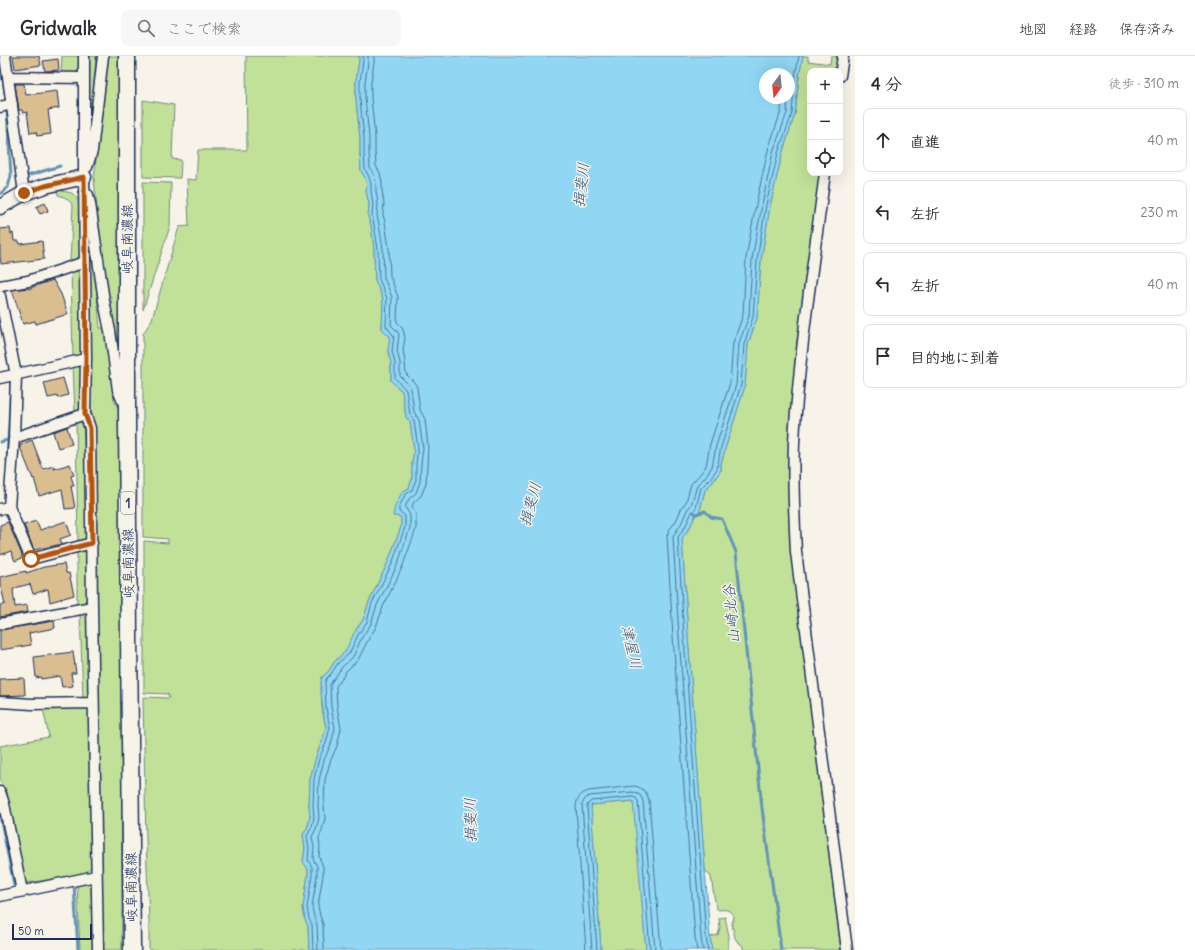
<!DOCTYPE html>
<html lang="ja">
<head>
<meta charset="utf-8">
<style>
	body { margin:0; font-family:Delius,"Klee One",sans-serif; background:#f7f7f7; color:#2b2b33 }
	.controls { position:absolute; right:12px; top:12px; display:grid; overflow:hidden; border-radius:8px; box-shadow:0 4px 16px #0002 }
	.controls button { width:36px; height:36px; display:grid; place-items:center; padding:0; border:0; border-bottom:1px solid #e1e1e2; background:#fff; color:#2b2b33; font:20px sans-serif }
	.compass { position:absolute; left:759px; top:12px; width:36px; height:36px; border-radius:50%; background:#fff; box-shadow:0 4px 16px #0002; rotate:195deg }
	.scale { position:absolute; left:12px; bottom:10px; width:80px; box-sizing:border-box; padding-left:4px; border:2px solid #1b2f5e; border-top:0; font-size:11px; line-height:14px; white-space:nowrap; color:#1b2f5e; -webkit-text-stroke:3px #f7f3e8; paint-order:stroke }
	.stop { position:absolute; width:12px; height:12px; margin:-9px; border:3px solid #b45309; border-radius:50%; background:#fff }
	.stop.end { background:#b45309; border-color:#fff; box-shadow:0 1px 4px #0008 }
	.list { margin:0; padding:0; list-style:none }
	h2 { display:flex; justify-content:space-between; align-items:center; height:52px; margin:0; padding:0 16px; font-size:17px }
	h2 small { font-size:13px; font-weight:400; color:#7c7c81 }
	.list li { display:grid; grid-template-columns:26px 1fr auto; gap:12px; align-items:center; box-sizing:border-box; height:64px; margin:0 8px 8px; padding:0 8px; border:1px solid #e1e1e2; border-radius:8px }
	.list b { display:block; font-size:15px; white-space:nowrap }
	.list em { font-size:13px; font-style:normal; color:#7c7c81 }
	.icon { flex:none; width:22px; height:22px; fill:none; stroke:currentColor; stroke-width:2; stroke-linecap:round; stroke-linejoin:round }
	.map { position:relative; flex:none; width:855px; height:894px; overflow:hidden }
	header { display:flex; align-items:center; gap:24px; box-sizing:border-box; height:56px; padding:0 20px; background:#fff; border-bottom:1px solid #e1e1e2 }
	header strong { font-size:19px }
	nav { display:flex; gap:22px; margin-inline-start:auto; font-size:14px }
	.search { width:280px; height:36px; background:#f7f7f7; display:flex; align-items:center; gap:10px; box-sizing:border-box; padding:0 14px; border-radius:8px; color:#7c7c81; font-size:15px }
	main { display:flex }
	aside { flex:1; background:#fff }
	.map>svg:first-child { display:block }
	.green { fill:#c1e199; stroke:#6e887c }
	.water { fill:#91d7f3; stroke:#6294b7; fill-rule:evenodd }
	.lines { fill:none; stroke-linecap:round; stroke-linejoin:round }
	.shore { stroke:#4a729a; stroke-width:1 }
	.stream { stroke:#6294b7; stroke-width:3 }
	.building { fill:#dbbe8f; stroke:#1b2f5e }
	.street-casing { stroke:#1b2f5e; stroke-width:13 }
	.secondary-casing { stroke:#1b2f5e; stroke-width:17 }
	.primary-casing { stroke:#1b2f5e; stroke-width:19 }
	.street { stroke:#f7f3e8; stroke-width:10 }
	.secondary { stroke:#f7f3e8; stroke-width:14 }
	.primary { stroke:#f7f3e8; stroke-width:16 }
	.route { stroke:#b45309; stroke-width:5 }
	.labels { text-anchor:middle; dominant-baseline:central; stroke-width:3; stroke-linejoin:round; paint-order:stroke }
	.shield { fill:#f7f3e8; stroke:#5d6a87; stroke-width:1 }
	.shield-label { font-size:13px; font-weight:bold; fill:#1b2f5e }
	.street-label { font-size:14px; fill:#1b2f5e; stroke:#f7f3e8 }
	.water-label { font-size:15px; font-style:italic; fill:#33517c; stroke:#f7f3e8 }
</style>
</head>
<body>
<header>
<strong>Gridwalk</strong>
<div class="search"><svg class="icon" aria-label="search" viewBox="0 0 24 24"><circle cx="10" cy="10" r="6"/><path d="M15 15l6 6"/></svg>ここで検索</div>
<nav><a>地図</a><a>経路</a><a>保存済み</a></nav>
</header>
<main>
<div class="map">
<svg width="855" height="894" viewBox="0 0 855 894">
	<rect width="100%" height="100%" fill="#f7f3e8"/>
	<filter id="ink" filterUnits="userSpaceOnUse"><feTurbulence type="fractalNoise" baseFrequency=".025" numOctaves="2"/><feDisplacementMap in="SourceGraphic" scale="8" xChannelSelector="R" yChannelSelector="G"/><feConvolveMatrix kernelMatrix="1 2 1 2 8 2 1 2 1" color-interpolation-filters="sRGB"/></filter>
	<g filter="url(#ink)">
		<path class="green" d="M 62,0 L 81,0 L 81,14 L 76,18 L 61,18 Z
			M 88,0 L 96,0 L 89,91 Z
			M 106,0 L 121,0 L 121,328 L 113,282 L 111,241 L 106,241 L 94,123 Z
			M 246,0 L 359,0 L 359,5 L 356,25 L 356,43 L 360,82 L 360,97 L 361,114 L 365,122 L 367,129 L 366,135 L 369,148 L 368,161 L 371,169 L 374,193 L 375,224 L 383,243 L 382,272 L 390,280 L 388,295 L 391,307 L 391,325 L 402,335 L 406,361 L 410,366 L 412,378 L 414,393 L 412,408 L 412,423 L 409,432 L 402,436 L 401,471 L 388,506 L 369,546 L 363,564 L 357,572 L 350,588 L 345,596 L 335,605 L 328,616 L 322,621 L 321,627 L 322,652 L 326,672 L 322,685 L 316,701 L 310,723 L 309,750 L 310,760 L 308,770 L 303,779 L 305,792 L 303,805 L 308,813 L 308,819 L 303,851 L 305,864 L 308,869 L 309,894 L 149,894 L 149,866 L 146,783 L 143,641 L 169,642 L 168,638 L 144,637 L 144,485 L 168,487 L 168,483 L 143,481 L 143,278 L 152,263 L 179,171 L 189,170 L 187,123 L 196,124 L 198,94 L 247,94 Z
			M 803,0 L 808,0 L 808,5 L 830,8 L 831,0 L 838,0 L 836,15 L 810,15 L 810,117 L 821,117 L 797,285 L 790,366 L 788,430 L 791,499 L 841,894 L 744,894 L 742,889 L 737,885 L 735,882 L 732,868 L 734,861 C 730,854 727,853 719,854 L 716,852 L 711,821 L 705,814 L 688,580 L 682,482 L 689,473 L 696,458 L 700,454 L 705,434 L 712,427 L 721,414 L 721,408 L 725,393 L 745,330 L 748,288 L 757,262 L 761,204 L 770,150 L 782,98 L 795,58 L 799,20 Z
			M 143,44 L 174,49 L 172,103 L 181,104 L 180,122 L 143,121 Z
			M 143,126 L 171,127 L 170,170 L 143,254 Z
			M 57,134 L 72,137 L 76,141 L 81,149 L 81,198 L 77,203 L 70,204 L 73,150 C 69,144 66,141 58,139 Z
			M 89,151 L 100,272 L 106,272 L 114,344 L 121,359 L 122,894 L 102,894 L 100,821 L 95,369 L 90,351 Z
			M 80,212 L 81,215 L 81,297 L 79,300 L 73,303 L 71,213 Z
			M 78,307 L 82,310 L 82,351 L 80,356 L 75,356 L 73,308 Z
			M 79,363 L 83,366 L 88,480 L 86,485 L 78,486 L 76,364 Z
			M 83,492 L 87,495 L 87,541 L 84,547 L 77,548 L 77,493 Z
			M 80,557 L 87,559 L 88,640 L 85,643 L 83,643 Z
			M 85,650 L 89,653 L 91,811 L 85,817 L 65,821 L 27,827 L 23,822 L 7,735 L 0,726 L 0,690 L 49,681 L 43,652 Z
			M 634,745 L 646,894 L 601,894 L 591,749 Z
			M 89,825 L 91,828 L 93,894 L 80,894 L 77,827 Z
			M 725,861 L 729,880 L 728,894 L 712,894 L 710,881 L 718,879 L 720,872 L 719,862 Z"/>
		<path class="water" d="M 359,0 L 803,0 L 799,20 L 795,58 L 782,98 L 770,150 L 761,204 L 757,262 L 748,288 L 745,330 L 725,393 L 721,408 L 721,414 L 712,427 L 705,434 L 700,454 L 696,458 L 689,473 L 682,482 L 688,580 L 710,881 L 712,894 L 646,894 L 633,745 L 591,749 L 601,894 L 309,894 L 308,870 L 305,864 L 303,851 L 308,819 L 308,813 L 303,806 L 305,792 L 303,779 L 308,770 L 310,760 L 309,750 L 310,723 L 316,701 L 322,685 L 326,672 L 324,662 L 321,637 L 321,627 L 322,621 L 328,616 L 335,605 L 345,596 L 354,577 L 363,564 L 369,546 L 388,506 L 401,471 L 401,461 L 393,460 L 395,450 L 402,436 L 409,432 L 412,423 L 412,408 L 414,393 L 410,366 L 406,361 L 402,335 L 391,325 L 391,307 L 388,295 L 390,280 L 385,277 L 382,272 L 383,243 L 375,224 L 374,193 L 371,169 L 368,161 L 369,148 L 366,135 L 367,129 L 365,122 L 361,115 L 360,97 L 360,82 L 356,43 L 356,25 L 359,5 ZM 765,18 L 789,18 L 789,42 L 765,42 Z"/>
		<g class="lines">
			<path class="shore" d="M 313,894 L 312,869 L 309,863 L 307,851 L 312,819 L 312,811 L 308,804 L 309,792 L 307,780 L 312,771 L 314,761 L 313,750 L 314,723 L 319,703 L 326,687 L 330,672 L 326,652 L 325,627 L 326,623 L 331,618 L 338,607 L 349,598 L 358,579 L 367,566 L 372,547 L 392,508 L 405,471 L 405,460 L 403,458 L 399,456 L 399,451 L 405,439 L 412,434 L 416,424 L 416,408 L 418,392 L 414,365 L 410,358 L 406,334 L 395,322 L 395,307 L 392,295 L 394,280 L 386,270 L 387,242 L 379,223 L 378,193 L 374,169 L 372,160 L 373,148 L 371,135 L 371,128 L 369,121 L 365,113 L 364,97 L 364,82 L 360,43 L 360,26 L 363,5 L 363,0
				M 318,894 L 317,869 L 314,861 L 312,851 L 317,819 L 317,810 L 313,803 L 314,792 L 312,781 L 316,773 L 319,762 L 318,750 L 319,724 L 324,704 L 331,688 L 335,672 L 331,651 L 330,628 L 336,620 L 342,611 L 353,601 L 362,581 L 371,568 L 377,549 L 397,510 L 410,472 L 410,459 L 405,451 L 409,443 L 416,437 L 420,426 L 421,408 L 423,392 L 419,364 L 414,356 L 411,333 L 409,329 L 400,320 L 400,307 L 397,295 L 399,278 L 396,274 L 391,269 L 392,241 L 384,222 L 383,193 L 379,168 L 377,160 L 378,148 L 376,135 L 376,128 L 374,119 L 370,112 L 369,97 L 369,81 L 365,42 L 365,26 L 368,6 L 368,0
				M 324,894 L 323,868 L 320,860 L 318,850 L 323,819 L 323,810 L 319,801 L 320,792 L 319,782 L 322,774 L 325,762 L 324,750 L 325,724 L 330,706 L 337,690 L 341,673 L 337,650 L 336,630 L 341,624 L 346,615 L 358,604 L 368,584 L 376,571 L 383,551 L 402,512 L 416,473 L 416,459 L 412,450 L 414,446 L 421,440 L 426,428 L 428,391 L 425,363 L 420,354 L 417,331 L 414,326 L 406,318 L 405,306 L 403,294 L 405,282 L 404,277 L 402,271 L 397,266 L 398,241 L 390,220 L 389,192 L 385,166 L 383,159 L 384,148 L 382,135 L 382,127 L 380,117 L 376,110 L 375,96 L 375,81 L 371,42 L 371,27 L 374,6 L 374,0
				M 586,894 L 576,751 C 576,743 580,738 588,735 L 634,730 C 642,731 647,736 649,744 L 661,894
				M 592,894 L 582,748 L 585,743 L 589,740 L 633,736 L 640,739 L 643,745 L 655,894
				M 597,894 L 587,749 L 591,745 L 633,741 L 636,742 L 638,745 L 650,894
				M 697,894 L 695,882 L 673,581 L 667,480 L 669,474 L 676,465 L 682,451 L 686,446 L 691,428 L 701,417 L 706,410 L 710,388 L 730,327 L 733,287 L 743,259 L 746,202 L 756,148 L 768,94 L 781,55 L 782,42
				M 703,894 L 701,882 L 679,581 L 673,481 L 675,477 L 681,468 L 687,454 L 691,449 L 697,430 L 705,421 L 712,411 L 716,390 L 736,329 L 739,287 L 749,260 L 752,203 L 762,149 L 773,96 L 787,57 L 788,42
				M 708,894 L 706,881 L 684,581 L 678,481 L 685,471 L 692,456 L 696,452 L 701,432 L 709,424 L 717,413 L 721,391 L 741,329 L 744,288 L 753,261 L 757,204 L 766,149 L 778,97 L 792,58 L 795,20 L 799,0"/>
			<path class="stream" d="M 0,2 L 6,44
				M 27,120 L 60,110
				M 0,138 L 8,131 L 11,120 L 7,55
				M 0,386 L 8,384
				M 7,405 L 11,325
				M 694,456 L 696,458 L 705,455 L 711,461 L 722,463 L 736,496 L 762,752 L 781,894
				M 0,760 L 14,829
				M 74,829 L 78,894"/>
		</g>
		<path class="building" d="M 13,0 L 39,0 L 41,9 L 15,13 Z
			M 58,3 L 59,14 L 45,15 L 43,5 Z
			M 15,28 L 24,28 L 26,39 L 57,35 L 59,52 L 48,54 L 51,78 L 37,80 L 36,76 L 30,77 L 27,56 L 23,57 L 22,54 L 19,54 Z
			M 45,147 L 48,155 L 40,158 L 36,151 Z
			M 10,172 L 11,178 L 13,177 L 14,185 L 19,185 L 20,188 L 42,185 L 44,203 L 1,208 L 0,200 L 0,173 Z
			M 53,224 L 61,238 L 68,258 L 36,268 L 35,265 L 23,268 L 12,234 L 29,232 L 29,233 L 35,230 Z
			M 63,322 L 68,339 L 58,342 L 58,340 L 48,342 L 44,327 Z
			M 67,371 L 72,388 L 58,392 L 53,376 Z
			M 32,384 L 43,413 L 54,410 L 54,413 L 70,408 L 74,419 L 71,420 L 74,430 L 71,430 L 75,452 L 65,453 L 62,433 L 39,440 L 34,422 L 33,423 L 20,391 L 20,389 Z
			M 36,465 L 40,474 L 66,465 L 71,479 L 60,483 L 62,488 L 34,494 L 24,469 Z
			M 8,466 L 22,499 L 22,502 L 15,505 L 11,495 L 0,499 L 0,469 Z
			M 64,508 L 66,517 L 69,517 L 74,539 L 50,546 L 48,533 L 33,538 L 30,528 L 14,532 L 14,534 L 13,534 L 15,551 L 27,549 L 28,556 L 0,561 L 0,549 L 5,548 L 0,527 L 0,521 L 26,515 L 26,517 L 44,511 Z
			M 54,565 L 55,572 L 29,577 L 31,589 L 0,594 L 0,574 Z
			M 73,596 L 76,617 L 71,617 L 73,630 L 62,631 L 60,620 L 41,623 L 41,621 L 36,622 L 34,601 Z
			M 24,622 L 25,639 L 0,640 L 0,623 Z"/>
		<g class="lines">
			<defs>
				<path id="street" d="M 5,0 L 24,137
					M 84,0 L 84,121 L 86,303 L 85,358 L 90,372 L 92,551 L 98,894
					M 840,20 L 843,0
					M 8,21 L 84,22
					M 0,51 L 12,48
					M 87,111 L 92,95 L 103,0
					M 825,117 C 814,201 801,285 795,369 C 792,411 794,454 796,496 L 847,894
					M 88,139 L 90,148 L 104,245 L 110,275 L 118,334 L 124,348
					M 0,230 L 28,225 L 85,206
					M 0,240 L 16,319 L 14,382 L 9,451 L 0,453
					M 0,322 L 86,303
					M 14,382 L 85,358
					M 9,451 L 31,503 L 92,487
					M 0,568 L 92,551
					M 0,646 L 32,648 L 93,647
					M 0,736 L 4,748 L 22,835
					M 0,840 L 96,820"/>
				<path id="secondary" d="M 0,151 L 24,137 L 45,130 L 84,121"/>
				<path id="primary" d="M 127,0 L 127,367 L 132,894"/>
			</defs>
			<use href="#street" class="street-casing"/>
			<use href="#secondary" class="secondary-casing"/>
			<use href="#primary" class="primary-casing"/>
			<use href="#street" class="street"/>
			<use href="#secondary" class="secondary"/>
			<use href="#primary" class="primary"/>
		</g>
	</g>
	<g class="lines" filter="url(#ink)">
		<path class="route" d="M 24,137 L 45,130 L 84,121 L 86,303 L 85,358 L 90,372 L 92,487 L 31,503"/>
	</g>
	<g class="labels">
		<rect class="shield" x="121" y="436" width="14" height="22" rx="3"/>
		<g class="shield-label">
			<text x="128" y="447">1</text>
		</g>
		<g class="street-label">
			<text transform="translate(127 183) rotate(-90)">岐阜南濃線</text>
			<text transform="translate(128 507) rotate(-91)">岐阜南濃線</text>
			<text transform="translate(131 831) rotate(-91)">岐阜南濃線</text>
		</g>
		<g class="water-label">
			<text transform="translate(581 129) rotate(-84)">揖斐川</text>
			<text transform="translate(530 448) rotate(-75)">揖斐川</text>
			<text transform="translate(731 558) rotate(-96)">山崎北谷</text>
			<text transform="translate(632 591) rotate(77)">津屋川</text>
			<text transform="translate(470 764) rotate(-91)">揖斐川</text>
		</g>
	</g>
</svg>
<div class="controls">
<button>+</button>
<button>−</button>
<button><svg class="icon" aria-label="locate" viewBox="0 0 24 24"><circle cx="12" cy="12" r="6"/><path d="M12 2v4M12 18v4M2 12h4M18 12h4"/></svg></button>
</div>
<svg class="compass" viewBox="-18 -18 36 36"><path d="M0-13l5 13h-10z" fill="#e53935"/><path d="M0 13l5-13h-10z" fill="#7c7c81"/></svg>
<div class="scale">50 m</div>
<div class="stop" style="left:31px;top:503px"></div>
<div class="stop end" style="left:24px;top:137px"></div>
</div>
<aside>
<h2>4 分<small>徒歩 · 310 m</small></h2>
<ul class="list">
<li><svg class="icon" aria-label="ahead" viewBox="0 0 24 24"><path d="M12 20V5M6 11l6-6 6 6"/></svg><div><b>直進</b></div><em>40 m</em></li>
<li><svg class="icon" aria-label="left" viewBox="0 0 24 24"><path d="M17 20v-9H6M10 6l-5 5 5 5"/></svg><div><b>左折</b></div><em>230 m</em></li>
<li><svg class="icon" aria-label="left" viewBox="0 0 24 24"><path d="M17 20v-9H6M10 6l-5 5 5 5"/></svg><div><b>左折</b></div><em>40 m</em></li>
<li><svg class="icon" aria-label="arrive" viewBox="0 0 24 24"><path d="M6 21V4h12l-3 4 3 4H6"/></svg><div><b>目的地に到着</b></div></li>
</ul>
</aside>
</main>
</body>
</html>
